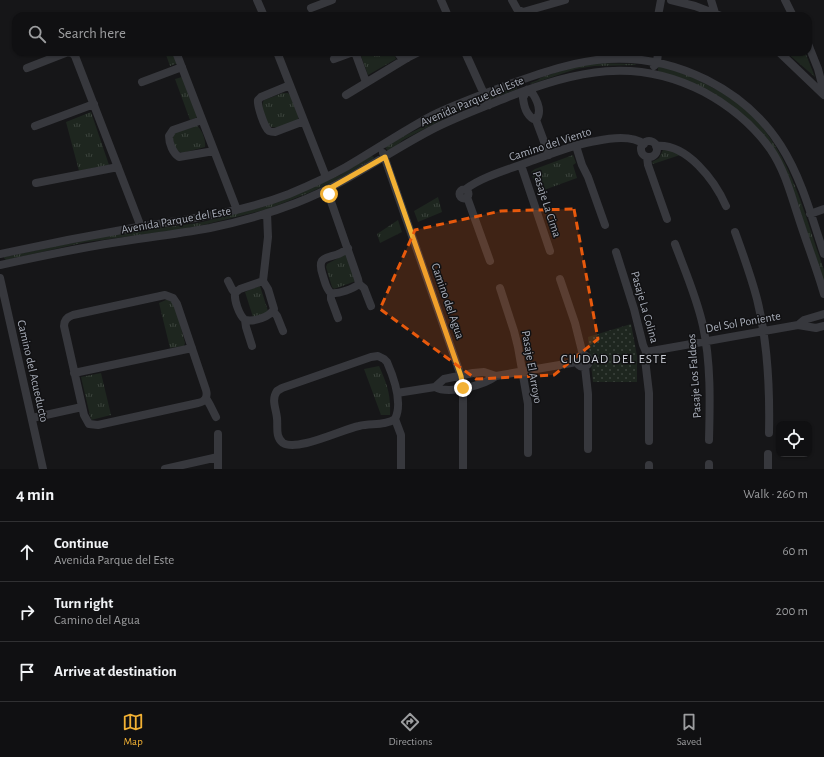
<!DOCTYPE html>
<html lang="en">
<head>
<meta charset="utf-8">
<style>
	body { margin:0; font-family:"Alegreya Sans",sans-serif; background:#1e1e20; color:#f1f3f6 }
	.controls { position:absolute; right:12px; bottom:12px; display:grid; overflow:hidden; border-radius:8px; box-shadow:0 1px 3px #0004 }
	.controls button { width:36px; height:36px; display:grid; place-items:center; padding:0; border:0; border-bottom:1px solid #303032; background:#101012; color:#f1f3f6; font:20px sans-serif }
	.stop { position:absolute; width:12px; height:12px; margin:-9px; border:3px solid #f2b134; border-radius:50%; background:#fff }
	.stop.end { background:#f2b134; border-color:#fff; box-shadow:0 1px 4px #0008 }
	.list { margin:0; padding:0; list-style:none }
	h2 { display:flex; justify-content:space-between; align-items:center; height:52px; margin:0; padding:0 16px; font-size:17px }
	h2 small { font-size:13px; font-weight:400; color:#9c9d9f }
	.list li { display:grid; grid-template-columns:26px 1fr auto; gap:12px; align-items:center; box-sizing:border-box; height:60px; padding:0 16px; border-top:1px solid #303032 }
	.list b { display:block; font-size:15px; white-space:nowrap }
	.list p { margin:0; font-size:13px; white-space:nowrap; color:#9c9d9f }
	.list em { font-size:13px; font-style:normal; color:#9c9d9f }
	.icon { flex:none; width:22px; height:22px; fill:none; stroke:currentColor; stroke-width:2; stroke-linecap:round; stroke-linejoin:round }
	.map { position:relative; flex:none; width:824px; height:469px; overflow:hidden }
	.search { position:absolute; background:#101012; box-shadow:0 1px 3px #0004; left:12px; right:12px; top:12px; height:44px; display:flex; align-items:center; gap:10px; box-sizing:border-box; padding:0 14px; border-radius:12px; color:#9c9d9f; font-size:15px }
	.sheet { height:232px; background:#101012 }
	nav { display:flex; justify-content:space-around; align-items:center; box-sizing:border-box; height:56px; border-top:1px solid #303032; background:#101012; font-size:11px; color:#9c9d9f }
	nav a { display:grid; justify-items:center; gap:2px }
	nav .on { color:#f2b134 }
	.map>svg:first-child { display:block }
	.grass { fill:url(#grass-tufts) }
	.park { fill:url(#park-dots) }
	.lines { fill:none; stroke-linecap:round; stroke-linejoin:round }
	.minor { stroke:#37383d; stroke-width:8 }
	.route { stroke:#f2b134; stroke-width:5 }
	.marked { fill:#e8590c; fill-opacity:0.2; stroke:#e8590c; stroke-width:3; stroke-dasharray:8 5; stroke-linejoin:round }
	.labels { text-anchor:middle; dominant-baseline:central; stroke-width:3; stroke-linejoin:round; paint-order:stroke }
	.street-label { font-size:12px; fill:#a8adb8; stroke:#111113 }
	.neighbourhood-label { font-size:13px; letter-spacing:1px; fill:#c9ccd4; stroke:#111113 }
</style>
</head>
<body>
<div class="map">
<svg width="824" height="469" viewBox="0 0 824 469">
	<defs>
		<pattern id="grass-tufts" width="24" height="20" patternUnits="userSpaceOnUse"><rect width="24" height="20" fill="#1e261f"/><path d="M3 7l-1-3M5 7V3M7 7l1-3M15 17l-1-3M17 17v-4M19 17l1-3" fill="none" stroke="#3c433d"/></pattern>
		<pattern id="park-dots" width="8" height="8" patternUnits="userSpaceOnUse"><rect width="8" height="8" fill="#1e261f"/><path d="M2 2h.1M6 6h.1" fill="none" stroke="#3c433d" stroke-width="1.8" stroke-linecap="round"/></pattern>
	</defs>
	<rect width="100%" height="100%" fill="#161618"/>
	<path class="grass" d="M 165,52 L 173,52 L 178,63 L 170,66 Z
		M 372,52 L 393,52 L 396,59 L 368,75 L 361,56 Z
		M 786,52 L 805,52 L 815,77 Z
		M 594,63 L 636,64 L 635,65 L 594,66 L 576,69 L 531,84 L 530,83 L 538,80 L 540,78 L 575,66 Z
		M 658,67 C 668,66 697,79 706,84 C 714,89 723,92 730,97 C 788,137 802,208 824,270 L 824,285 L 795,195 L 746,118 L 669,75 L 658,71 Z
		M 182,77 L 198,117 L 190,120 L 175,79 Z
		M 517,85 L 517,89 L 489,100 L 488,96 Z
		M 283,93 L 288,93 L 291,96 L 299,115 L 298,119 C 293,124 279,129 271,127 C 266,121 259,108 264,100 Z
		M 473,102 L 474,104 L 428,127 L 403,140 L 391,150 L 387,150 L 385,147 L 402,137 Z
		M 91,112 L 109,165 L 79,171 L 66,122 Z
		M 196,125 C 202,129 206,140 205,147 L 182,153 L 175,150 L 172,134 Z
		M 667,148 L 680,155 L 653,164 L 652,162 L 659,158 L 663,150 Z
		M 573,155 L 576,163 L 573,165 L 577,178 L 544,190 L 540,180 L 534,181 L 531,172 L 535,169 Z
		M 371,156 L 374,157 L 373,159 L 340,178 L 311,192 L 268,209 L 199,226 L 163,232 L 86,242 L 6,260 L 4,258 L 4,257 L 115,234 L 198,223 L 262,207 L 340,175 Z
		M 438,197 L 442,212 L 418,222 L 414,211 Z
		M 398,220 L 402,232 L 380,243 L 377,234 Z
		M 346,254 L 356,281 L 334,289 L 332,287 L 326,267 L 327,264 Z
		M 260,286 L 268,311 L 267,313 L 253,317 L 245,292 L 256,287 Z
		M 168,299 L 174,302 L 185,343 L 184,346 L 170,348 L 159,303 Z
		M 379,366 C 387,384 391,394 390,415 L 381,415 L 364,369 Z
		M 101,373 L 111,415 L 91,420 L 81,377 Z"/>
	<path class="park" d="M 631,324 L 637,356 L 637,382 L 593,382 L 588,337 Z"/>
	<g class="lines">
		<path class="minor" d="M 257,0 L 264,16
			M 441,0 L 448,16
			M 512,0 L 517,9 L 523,12 L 565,0
			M 671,0 L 695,6 L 721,16
			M 711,0 L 715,13
			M 785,0 L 793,16
			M 311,8 L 332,0
			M 658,16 L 661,0
			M 808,44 L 818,69 L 824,92
			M 176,52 L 237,210
			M 277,52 L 326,177
			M 355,52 L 366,82
			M 397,52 L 401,57 L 407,58
			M 465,52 L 489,105
			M 779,52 L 824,95
			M 334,59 L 353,52
			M 654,66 L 657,63 L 658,52
			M 27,68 L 68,52 L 72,53 L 75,56 L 141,227
			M 142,82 L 182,67
			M 290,85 L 261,97 L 258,100 C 257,105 264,127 269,131 C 271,132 272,132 275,132 L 304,121
			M 527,90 L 523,98 C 524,107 527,117 536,120 L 549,155
			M 527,90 L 533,94 C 538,102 542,112 536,120
			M 346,95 L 407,58 L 419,52
			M 202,120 L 173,130 L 169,136 C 169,144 173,153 179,157 L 214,151
			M 35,126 L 94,104
			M641 149a8 8 0 1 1 16 0a8 8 0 1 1-16 0Z
			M 576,146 L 582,165 L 588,177 L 605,225
			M 656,146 C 687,143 715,181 726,206
			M 383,153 L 461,376 L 463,396 L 463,469
			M 647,157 L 648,165 L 667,219
			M 521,165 L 550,251
			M 36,183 L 118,167
			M 466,189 C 483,176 511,169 531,161 C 552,154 574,144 596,141 C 610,138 632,135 644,144
			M459.5 194a4.5 4.5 0 1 1 9 0a4.5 4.5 0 1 1-9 0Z
			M 327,190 L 358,279 L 359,284 L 364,288 L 371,306
			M 467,197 L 490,261
			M 810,214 L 824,209
			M 735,232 C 743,254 751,276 757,299 C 768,343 770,387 769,433
			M 675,244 C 685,271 697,298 703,326 C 711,363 710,402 709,440
			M 348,248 C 334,262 314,250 323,276 C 325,282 326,289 331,293 C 339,294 353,289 359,284
			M 616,252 L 634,309 L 643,345 L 646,352 L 645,359 L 649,393 L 649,441
			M 0,254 C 46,244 92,235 138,227 C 189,219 240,213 289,194 C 308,186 328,177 346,167 C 375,150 403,131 433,115 C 458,103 484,94 510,84 C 541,73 574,61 608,59 C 675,55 745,89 781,146 C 802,179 812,218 824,254
			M 0,265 C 37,257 74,249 112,243 C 144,238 177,234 210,228 C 239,222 268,214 296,203 C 346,184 388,152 435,128 C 459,116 484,107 508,97 C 577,71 635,56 704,92 C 730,106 754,126 771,150 C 785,171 791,195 799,219 C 807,244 817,269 824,294
			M 0,278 L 43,469
			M 560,279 L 575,323 L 583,355
			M 228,281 L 232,289 L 235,293
			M 263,281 L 240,289 L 235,293 C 234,300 239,315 245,320 C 254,322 270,317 274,309 L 268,289 L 263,281 L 268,237 L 267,213
			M 500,288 L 514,331 L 518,347 L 528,404 L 528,453
			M 331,293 L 331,299 L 338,318
			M 165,295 L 173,298 L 177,304 L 206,390 C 208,397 205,402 198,403 L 98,425 L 89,424 L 84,415 L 64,326 C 64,320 67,317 73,315 Z
			M 273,311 L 277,316 L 283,331
			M 245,320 L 246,327 L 252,346
			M 798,325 L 804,320 L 824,314
			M 646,352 L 798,325 L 816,328 L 824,326
			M577 361a6 6 0 1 1 12 0a6 6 0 1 1-12 0Z
			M 378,356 L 384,359 L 387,362 C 394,378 403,403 395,419 C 385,426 371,423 359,426 C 343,429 297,452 283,443 C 275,437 278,427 277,418 C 276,408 271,400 277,391 L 282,388 L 371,357 Z
			M 585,367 L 588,394 L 588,449
			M 74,373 L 192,348
			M 435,387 L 444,379 L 473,373 L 484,372 L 496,376
			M 397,393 L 435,387 C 449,395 484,385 496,376 L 577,362
			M 206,398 L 210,405 L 216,417
			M 32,418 L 82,407
			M 395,419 L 401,435 L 401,469
			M 165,469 L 218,457
			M 218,469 L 218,434
			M 649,469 L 649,465
			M 709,469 L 709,464
			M 768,469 L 768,454"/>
	</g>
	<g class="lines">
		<path class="route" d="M 329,194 L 327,190 L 385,157 L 461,376 L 463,388"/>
	</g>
	<path class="marked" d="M 574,209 L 598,339 L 554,375 L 476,379 L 380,309 L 415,230 L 501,211 Z"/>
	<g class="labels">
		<g class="street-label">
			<text transform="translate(472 101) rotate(-23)">Avenida Parque del Este</text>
			<text transform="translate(550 144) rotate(-18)">Camino del Viento</text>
			<text transform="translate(547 204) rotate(72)">Pasaje La Cima</text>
			<text transform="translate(176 220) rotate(-10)">Avenida Parque del Este</text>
			<text transform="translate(448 301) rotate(71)">Camino del Agua</text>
			<text transform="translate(645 307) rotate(74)">Pasaje La Colina</text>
			<text transform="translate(743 322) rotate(-10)">Del Sol Poniente</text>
			<text transform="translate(532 367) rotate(80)">Pasaje El Arroyo</text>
			<text transform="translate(33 371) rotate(77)">Camino del Acueducto</text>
			<text transform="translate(694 376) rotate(-94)">Pasaje Los Faldeos</text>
		</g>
		<g class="neighbourhood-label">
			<text x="614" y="359">CIUDAD DEL ESTE</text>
		</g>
	</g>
</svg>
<div class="controls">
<button><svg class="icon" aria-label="locate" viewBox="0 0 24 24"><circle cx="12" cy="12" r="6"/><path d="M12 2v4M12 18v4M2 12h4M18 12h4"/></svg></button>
</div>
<div class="stop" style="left:329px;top:194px"></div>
<div class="stop end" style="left:463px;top:388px"></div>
<div class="search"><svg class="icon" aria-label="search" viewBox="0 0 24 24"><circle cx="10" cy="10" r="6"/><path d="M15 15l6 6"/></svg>Search here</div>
</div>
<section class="sheet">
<h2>4 min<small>Walk · 260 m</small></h2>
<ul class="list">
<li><svg class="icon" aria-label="ahead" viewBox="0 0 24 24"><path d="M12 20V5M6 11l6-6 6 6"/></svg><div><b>Continue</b><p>Avenida Parque del Este</p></div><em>60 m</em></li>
<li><svg class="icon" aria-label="right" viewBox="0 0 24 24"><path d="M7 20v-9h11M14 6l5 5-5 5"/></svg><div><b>Turn right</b><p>Camino del Agua</p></div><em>200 m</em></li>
<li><svg class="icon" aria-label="arrive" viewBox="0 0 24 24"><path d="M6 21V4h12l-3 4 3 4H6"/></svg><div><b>Arrive at destination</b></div></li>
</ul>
</section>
<nav>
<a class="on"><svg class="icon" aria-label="map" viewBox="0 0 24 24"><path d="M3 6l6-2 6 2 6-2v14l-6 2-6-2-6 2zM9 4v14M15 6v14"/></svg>Map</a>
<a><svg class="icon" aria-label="directions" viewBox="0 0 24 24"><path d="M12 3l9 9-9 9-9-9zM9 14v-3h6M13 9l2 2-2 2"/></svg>Directions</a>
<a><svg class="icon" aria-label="saved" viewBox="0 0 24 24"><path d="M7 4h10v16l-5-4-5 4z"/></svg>Saved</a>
</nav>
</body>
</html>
